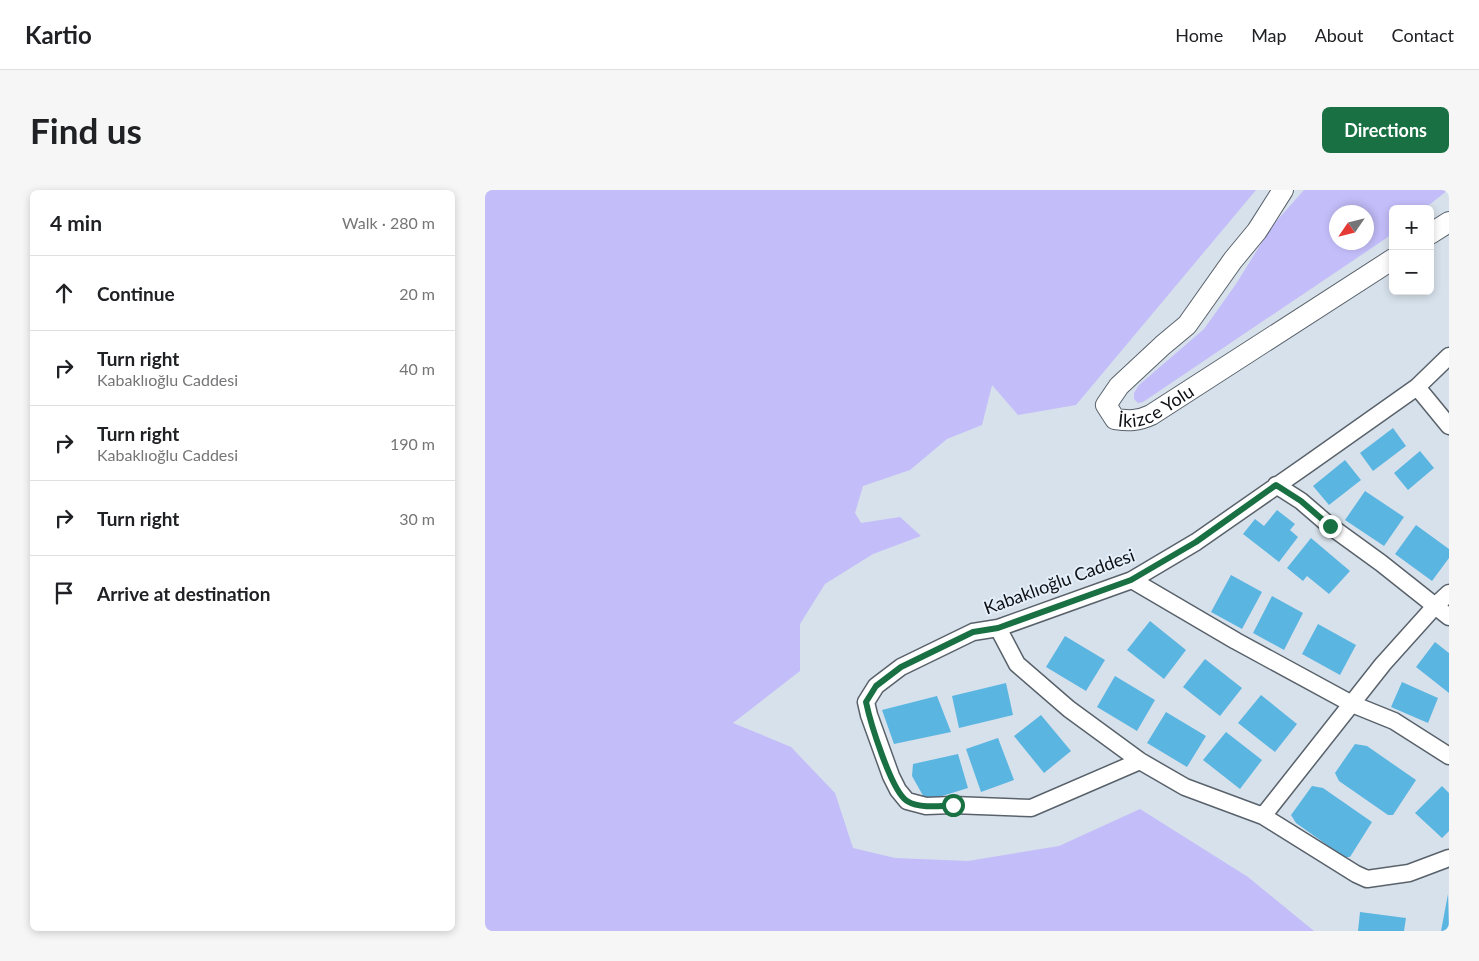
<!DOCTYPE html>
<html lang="en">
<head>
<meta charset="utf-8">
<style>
	body { margin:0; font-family:Lato,sans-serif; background:#f6f6f6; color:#202124 }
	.controls { position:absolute; right:15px; top:15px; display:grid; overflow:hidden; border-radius:8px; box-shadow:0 2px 8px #0003 }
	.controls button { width:45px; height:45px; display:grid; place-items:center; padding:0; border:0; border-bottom:1px solid #e0e0e0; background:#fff; color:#202124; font:25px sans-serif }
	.compass { position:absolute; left:844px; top:15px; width:45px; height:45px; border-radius:50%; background:#fff; box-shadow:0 2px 8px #0003; rotate:235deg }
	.stop { position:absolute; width:15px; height:15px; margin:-11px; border:4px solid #197043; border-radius:50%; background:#fff }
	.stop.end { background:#197043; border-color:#fff; box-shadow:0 1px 5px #0008 }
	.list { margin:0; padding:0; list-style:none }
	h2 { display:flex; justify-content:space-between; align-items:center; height:65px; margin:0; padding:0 20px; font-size:21px }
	h2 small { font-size:16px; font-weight:400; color:#757577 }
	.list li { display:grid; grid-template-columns:32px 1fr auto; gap:15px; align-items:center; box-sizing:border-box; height:75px; padding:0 20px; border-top:1px solid #e0e0e0 }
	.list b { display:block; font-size:19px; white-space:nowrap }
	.list p { margin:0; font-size:16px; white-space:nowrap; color:#757577 }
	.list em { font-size:16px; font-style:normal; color:#757577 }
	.icon { flex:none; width:28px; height:28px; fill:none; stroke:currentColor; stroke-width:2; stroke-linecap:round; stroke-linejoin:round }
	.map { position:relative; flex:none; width:964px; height:741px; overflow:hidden; border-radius:8px }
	header { display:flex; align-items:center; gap:30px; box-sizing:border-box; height:70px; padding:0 25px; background:#fff; border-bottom:1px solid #e0e0e0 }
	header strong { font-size:24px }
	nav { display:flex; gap:28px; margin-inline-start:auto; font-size:18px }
	.intro { display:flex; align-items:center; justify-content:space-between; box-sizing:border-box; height:120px; padding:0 30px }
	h1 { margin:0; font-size:35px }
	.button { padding:12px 22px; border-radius:8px; background:#197043; color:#fff; font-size:18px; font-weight:700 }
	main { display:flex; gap:30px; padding:0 30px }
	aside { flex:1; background:#fff; border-radius:8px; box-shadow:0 2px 8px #0003 }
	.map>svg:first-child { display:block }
	.green { fill:#c3bdf9; fill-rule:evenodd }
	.building { fill:#5bb5e1 }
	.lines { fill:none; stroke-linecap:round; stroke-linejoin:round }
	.minor-casing { stroke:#59626b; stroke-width:19 }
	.tertiary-casing { stroke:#59626b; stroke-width:22 }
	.minor { stroke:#fff; stroke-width:16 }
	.tertiary { stroke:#fff; stroke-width:20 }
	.route { stroke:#197043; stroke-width:6 }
	.labels { text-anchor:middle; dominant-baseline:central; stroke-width:4; stroke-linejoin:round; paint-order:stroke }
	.street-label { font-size:18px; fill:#0d1014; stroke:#e4eef9 }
</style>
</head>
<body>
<header>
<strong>Kartio</strong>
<nav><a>Home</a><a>Map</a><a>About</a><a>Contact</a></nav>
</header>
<div class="intro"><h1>Find us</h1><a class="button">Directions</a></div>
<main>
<aside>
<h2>4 min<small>Walk · 280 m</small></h2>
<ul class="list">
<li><svg class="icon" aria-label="ahead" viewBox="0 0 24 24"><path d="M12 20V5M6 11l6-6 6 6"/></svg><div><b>Continue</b></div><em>20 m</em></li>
<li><svg class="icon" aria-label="right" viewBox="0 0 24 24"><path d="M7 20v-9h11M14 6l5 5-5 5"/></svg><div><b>Turn right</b><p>Kabaklıoğlu Caddesi</p></div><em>40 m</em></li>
<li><svg class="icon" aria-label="right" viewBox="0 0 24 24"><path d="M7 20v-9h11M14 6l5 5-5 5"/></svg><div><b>Turn right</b><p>Kabaklıoğlu Caddesi</p></div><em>190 m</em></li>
<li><svg class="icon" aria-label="right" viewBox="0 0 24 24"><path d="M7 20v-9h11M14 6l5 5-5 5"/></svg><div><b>Turn right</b></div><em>30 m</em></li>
<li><svg class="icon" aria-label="arrive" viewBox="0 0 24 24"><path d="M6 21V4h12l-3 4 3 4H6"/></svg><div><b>Arrive at destination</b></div></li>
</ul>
</aside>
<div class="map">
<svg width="964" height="741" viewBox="0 0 964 741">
	<rect width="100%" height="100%" fill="#d7e1eb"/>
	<path class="green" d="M 0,0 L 771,0 L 591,215 L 533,225 L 507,195 L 497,235 L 462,249 L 425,280 L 378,296 L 370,323 L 376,333 L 415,327 L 436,346 L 388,364 L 340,394 L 315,434 L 315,481 L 248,533 L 306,557 L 350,603 L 368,658 L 410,668 L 483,671 L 574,656 L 655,619 L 763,687 L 829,741 L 0,741 Z
		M 819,0 L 963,0 L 939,19 L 908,19 L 908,43 L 900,49 L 658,212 L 653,213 L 649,209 L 649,203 L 654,195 L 719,139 L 751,94 L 787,36 ZM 852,22 L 882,22 L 882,52 L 852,52 Z"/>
	<path class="building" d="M 908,238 L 921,256 L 888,281 L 875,263 Z
		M 935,261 L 949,278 L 923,300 L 909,283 Z
		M 860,270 L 876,290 L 844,315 L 828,296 Z
		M 880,301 L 919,327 L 899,356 L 860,330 Z
		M 792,320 L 810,334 L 805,340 L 813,347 L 794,372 L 758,344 L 770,329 L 779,336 Z
		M 931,335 L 964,359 L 964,368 L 947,391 L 910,364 Z
		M 826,348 L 865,381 L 844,404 L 822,386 L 818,391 L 802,378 Z
		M 746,385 L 777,402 L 757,439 L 726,422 Z
		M 787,406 L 818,423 L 799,460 L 768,443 Z
		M 665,431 L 701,460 L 679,489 L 642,460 Z
		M 833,434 L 871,455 L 855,485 L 817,464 Z
		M 580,446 L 620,470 L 601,501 L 561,477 Z
		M 950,452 L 964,463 L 964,503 L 931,477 Z
		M 720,469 L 757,498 L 735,526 L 698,497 Z
		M 630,486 L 670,510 L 652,541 L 612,517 Z
		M 917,492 L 953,508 L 943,533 L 906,517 Z
		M 521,493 L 528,525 L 474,538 L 467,506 Z
		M 776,505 L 812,534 L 790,562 L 753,533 Z
		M 452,506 L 466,542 L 409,554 L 397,520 Z
		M 681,522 L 721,546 L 702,577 L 662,553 Z
		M 556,525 L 586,561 L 559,583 L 529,546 Z
		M 741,542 L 777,570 L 755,599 L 718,570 Z
		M 513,548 L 529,590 L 496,602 L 481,559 Z
		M 870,554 L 882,556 L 931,590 L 908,625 L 903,625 L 854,591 L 850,583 Z
		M 473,564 L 483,598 L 441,611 L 427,586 L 428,574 Z
		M 827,596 L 838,598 L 887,632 L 865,667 L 859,667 L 811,633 L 806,625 Z
		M 957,596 L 964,603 L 964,641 L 957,648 L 930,623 Z
		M 963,704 L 964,741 L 956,741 Z
		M 875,722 L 921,728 L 919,741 L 873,741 Z"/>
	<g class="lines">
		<defs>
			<path id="minor" d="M 932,197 L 964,236
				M 791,295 L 816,311 L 845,336 L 896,373 L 964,427
				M 647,390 L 751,451 L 867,514 L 909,531 L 964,566
				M 513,438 L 532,474 L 584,519 L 655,571 L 700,597 L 778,626 L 871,684 L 882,689 L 924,683 L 964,668
				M 655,571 L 546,618 L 468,615 L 441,616 L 422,611 L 413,600 L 406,586 L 384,525 L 381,512 L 391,496 L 416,477 L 488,442 L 513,438 L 647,390 L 711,352 L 823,274 L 932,197 L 964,166
				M 778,626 L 898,474 L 951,415 L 964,403"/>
			<g id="tertiary">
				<path id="s1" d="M 798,0 L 772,41 L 748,70 L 702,135 L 678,155 L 634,196 L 621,215 L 630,229 C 644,231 653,231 666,225 L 908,69"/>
				<path d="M 945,44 L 964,32"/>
			</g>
		</defs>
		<use href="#minor" class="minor-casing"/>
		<use href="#tertiary" class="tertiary-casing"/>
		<use href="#minor" class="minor"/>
		<use href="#tertiary" class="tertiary"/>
	</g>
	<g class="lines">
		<path class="route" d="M 468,615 C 454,616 435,619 422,611 C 406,601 385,531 381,512 L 391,496 L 416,477 L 488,442 L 513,438 L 646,390 L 711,352 L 791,295 L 816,311 L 845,336"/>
	</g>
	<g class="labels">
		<g class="street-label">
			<text stroke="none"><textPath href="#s1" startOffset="341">İkizce Yolu</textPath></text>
			<text transform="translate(574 391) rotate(-20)">Kabaklıoğlu Caddesi</text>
		</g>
	</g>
</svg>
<div class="controls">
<button>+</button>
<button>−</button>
</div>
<svg class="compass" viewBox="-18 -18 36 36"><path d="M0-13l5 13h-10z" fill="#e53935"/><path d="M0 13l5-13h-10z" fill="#757577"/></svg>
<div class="stop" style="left:468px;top:615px"></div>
<div class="stop end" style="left:845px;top:336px"></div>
</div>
</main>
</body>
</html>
